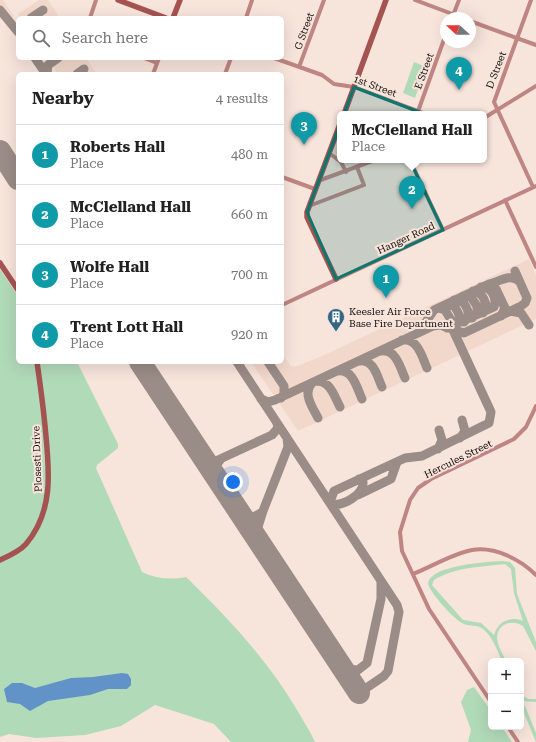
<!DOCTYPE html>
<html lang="en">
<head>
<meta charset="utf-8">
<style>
	body { margin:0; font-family:"Roboto Serif",serif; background:#f6f6f6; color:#222 }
	.controls { position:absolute; right:12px; bottom:12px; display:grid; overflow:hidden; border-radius:6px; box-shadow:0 4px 16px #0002 }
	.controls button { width:36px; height:36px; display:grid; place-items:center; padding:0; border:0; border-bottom:1px solid #e0e0e0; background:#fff; color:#222; font:20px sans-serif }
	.compass { position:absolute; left:440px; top:12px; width:36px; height:36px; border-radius:50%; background:#fff; box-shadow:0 4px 16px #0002; rotate:291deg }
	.you { position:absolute; left:233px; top:482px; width:14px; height:14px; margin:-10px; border:3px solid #fff; border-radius:50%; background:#1a73e8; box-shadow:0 0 0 6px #1a73e833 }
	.badge { display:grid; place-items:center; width:26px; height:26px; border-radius:50%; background:#0f766e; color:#fff; font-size:13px; font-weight:700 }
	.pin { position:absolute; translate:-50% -33px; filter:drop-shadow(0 1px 2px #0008) }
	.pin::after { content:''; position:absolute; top:21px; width:14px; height:12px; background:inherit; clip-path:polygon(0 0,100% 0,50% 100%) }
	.popup { position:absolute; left:337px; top:111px; width:150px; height:52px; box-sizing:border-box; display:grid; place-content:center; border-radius:6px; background:#fff; filter:drop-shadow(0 1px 3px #0005); font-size:13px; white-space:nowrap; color:#767676 }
	.popup b { font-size:15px; color:#222 }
	.popup::after { content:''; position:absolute; left:50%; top:100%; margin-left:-8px; border:8px solid transparent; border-top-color:#fff }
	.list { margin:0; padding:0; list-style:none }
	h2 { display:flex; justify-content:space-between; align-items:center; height:52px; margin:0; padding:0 16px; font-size:17px }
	h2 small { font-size:13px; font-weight:400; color:#767676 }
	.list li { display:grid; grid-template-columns:26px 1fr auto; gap:12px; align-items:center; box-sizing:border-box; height:60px; padding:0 16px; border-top:1px solid #e0e0e0 }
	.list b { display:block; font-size:15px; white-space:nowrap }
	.list p { margin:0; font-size:13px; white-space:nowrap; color:#767676 }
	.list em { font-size:13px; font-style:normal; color:#767676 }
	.icon { flex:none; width:22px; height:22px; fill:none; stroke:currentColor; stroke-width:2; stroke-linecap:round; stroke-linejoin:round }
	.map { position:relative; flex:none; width:536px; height:742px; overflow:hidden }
	.search { position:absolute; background:#fff; box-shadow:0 4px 16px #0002; left:16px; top:16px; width:268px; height:44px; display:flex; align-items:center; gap:10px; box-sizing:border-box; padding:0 14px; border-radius:6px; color:#767676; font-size:15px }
	.panel { position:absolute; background:#fff; box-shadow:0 4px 16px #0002; left:16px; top:72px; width:268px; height:292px; border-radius:6px }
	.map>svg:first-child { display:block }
	.built { fill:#f2d8cb }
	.green { fill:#b1dab9; fill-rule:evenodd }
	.water { fill:#6193c9 }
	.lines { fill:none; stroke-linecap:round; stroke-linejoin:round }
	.taxiway { stroke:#9a8c86; stroke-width:9 }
	.runway { stroke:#9a8c86; stroke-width:22 }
	.street { stroke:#be8582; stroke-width:4 }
	.secondary { stroke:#a45351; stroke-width:5.5 }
	.marked { fill:#0f766e; fill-opacity:0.2; stroke:#0f766e; stroke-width:3; stroke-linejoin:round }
	.labels { text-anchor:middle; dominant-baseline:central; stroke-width:4; stroke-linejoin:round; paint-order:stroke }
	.street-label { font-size:10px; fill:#160f0c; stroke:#f7e4db }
	.poi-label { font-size:10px; fill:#160f0c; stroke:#f7e4db; text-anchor:start }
</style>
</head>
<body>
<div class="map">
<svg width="536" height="742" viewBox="0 0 536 742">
	<rect width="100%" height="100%" fill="#f7e4db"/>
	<path class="built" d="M 0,0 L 3,0 L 14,16 L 5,22 L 0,16 Z
		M 39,0 L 48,0 L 60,18 L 20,18 L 18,14 Z
		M 47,58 L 86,58 L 97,74 L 58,74 Z
		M 529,259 L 536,275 L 536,319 L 298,431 L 251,362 L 282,362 L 282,353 L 290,365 L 294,367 L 320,357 Z"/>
	<path class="green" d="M 414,62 L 426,67 L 415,98 L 403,93 Z
		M 0,269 L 18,296 L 18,362 L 77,362 L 118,444 L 118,448 L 97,465 L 96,468 L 142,572 C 156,579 171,580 186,577 C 228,618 267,659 297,710 C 303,720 310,731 315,742 L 231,742 L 214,724 L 155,705 L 121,726 L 85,735 L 36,738 L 9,734 L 0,737 Z
		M 502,561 L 510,562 L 515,568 L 517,594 L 536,642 L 536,651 L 523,626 C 513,619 498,623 497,637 C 497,645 503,654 506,661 L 502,661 C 497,650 493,637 483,629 C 477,624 469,627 462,623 C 454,619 429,592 428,583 C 432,565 486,562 502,561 ZM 505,564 L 511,569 L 514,593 L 523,621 C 510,616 498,621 494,635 L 481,623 L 463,620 L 432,585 L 434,580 C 455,567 480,567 505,564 Z
		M 474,687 L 491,711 L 491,727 L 502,727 L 512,742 L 468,742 L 471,730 L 461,702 L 467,690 Z
		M 521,694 L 528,699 L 536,699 L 536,702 L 523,701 L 536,733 L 536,742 L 521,706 Z"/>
	<path class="water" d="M 122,673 L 128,674 L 131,679 L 131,685 L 127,689 L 108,689 L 90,695 L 48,701 L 30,711 L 20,704 L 7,702 L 4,689 L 12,683 L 22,683 L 35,688 L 71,678 L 93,677 Z"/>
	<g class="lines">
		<path class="taxiway" d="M 0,10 L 18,32
			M 31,18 L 43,10
			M 35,58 L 46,74
			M 47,74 L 48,65 L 58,58
			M 77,74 L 84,69
			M 496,289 L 505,308 L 501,316
			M 473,291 C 481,292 484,297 486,305 L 483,313
			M 463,296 L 471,297 L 477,306 L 477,312 L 472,318
			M 454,300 L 463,302 C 468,309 471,315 464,322
			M 447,304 L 454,306 C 459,313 462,319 456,325
			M 439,308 L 445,310 L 451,320 L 449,327 L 445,327
			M 510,311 L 521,313 L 529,325
			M 447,328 L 494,307 C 497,298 492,287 481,287
			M 419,332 L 434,310 L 489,284 C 499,282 511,272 520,282
			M 402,340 C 418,338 422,357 427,368
			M 381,351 C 396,349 400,367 405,378
			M 359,361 C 374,359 377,376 382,387
			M 237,362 L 397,605 L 399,612 L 388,671 L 384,676 L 359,693
			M 268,362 L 284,386 L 284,394 L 281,398
			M 338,371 C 353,369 357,388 362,399
			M 316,381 C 331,381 334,396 340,407
			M 312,383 C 302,393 313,408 318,418
			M 261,399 L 268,402 L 275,400 L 433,326 L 440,325 L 464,333 L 521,306 L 525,303 L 527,298 L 515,271
			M 460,438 L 465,431 L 462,420
			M 438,449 L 442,440 L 439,430
			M 204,458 L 210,462 L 218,460 L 272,435 L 278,428 L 277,423
			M 216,477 L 217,464 L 221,459
			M 358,495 L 391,479 L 397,462
			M 330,502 L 334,491 L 405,458 L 422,456 L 489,423 L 491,412 L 453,330
			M 331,504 C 343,507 364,494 363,482 L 359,479
			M 238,512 C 247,517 255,519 263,511 L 288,447 L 287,438
			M 260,544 L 258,527 L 263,511
			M 341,665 L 346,669 L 358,670 L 367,663 L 381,599 L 381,582"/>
		<path class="runway" d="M 0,151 L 18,179
			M 140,362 L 359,693"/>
		<path class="street" d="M 415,0 L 463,18
			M 531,0 L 494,102 L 533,187
			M 90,18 L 96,0
			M 246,18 L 252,0
			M 452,18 L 459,0
			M 470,21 L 536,45
			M 144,58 L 157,63
			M 274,58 L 322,75 L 334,84 L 354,87 L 426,114
			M 299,67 L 324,0
			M 153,74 L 159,58
			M 225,74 L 231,58
			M 417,114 L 446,34
			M 484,118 L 536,86
			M 329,153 L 341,162 L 346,172
			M 410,160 L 443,230
			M 282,177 L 315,189
			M 318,181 L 375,160
			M 505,200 L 536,267
			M 309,206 L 364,185 L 357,167
			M 282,305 L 536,186
			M 413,574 C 431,567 454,553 472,550 C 495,546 521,560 536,575
			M 491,702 L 429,609 L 402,551 L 400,532 L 410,500 L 418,488 L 431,479 L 514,439 L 526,427 L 536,406
			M 508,727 L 518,742"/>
		<path class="secondary" d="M 118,0 L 166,18
			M 173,18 L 180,0
			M 344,114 L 386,0
			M 0,263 L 18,290
			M 336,279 L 307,217 L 307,212 L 340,124
			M 0,560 C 9,556 20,551 26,544 C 55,510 49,467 45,426 C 43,405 40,383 37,362"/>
	</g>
	<path class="marked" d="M 354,87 L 461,128 L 404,148 L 443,230 L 336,279 L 307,212 Z"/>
	<defs>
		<symbol id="building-pin" viewBox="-11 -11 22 30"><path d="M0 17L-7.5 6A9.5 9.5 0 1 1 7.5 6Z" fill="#356785" stroke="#f7e4db"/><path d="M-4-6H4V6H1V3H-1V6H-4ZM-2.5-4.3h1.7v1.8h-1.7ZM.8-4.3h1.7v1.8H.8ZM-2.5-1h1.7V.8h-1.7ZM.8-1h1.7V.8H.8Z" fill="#fff"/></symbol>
	</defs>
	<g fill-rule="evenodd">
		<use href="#building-pin" x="326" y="307" width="20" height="27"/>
	</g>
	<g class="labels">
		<g class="street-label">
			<text transform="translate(304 31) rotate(-70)">G Street</text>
			<text transform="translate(496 70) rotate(-69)">D Street</text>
			<text transform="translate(424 71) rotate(-70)">E Street</text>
			<text transform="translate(375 86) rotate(20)">1st Street</text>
			<text transform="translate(406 238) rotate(-25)">Hanger Road</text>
			<text transform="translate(37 459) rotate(-92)">Plosesti Drive</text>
			<text transform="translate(458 459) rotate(-26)">Hercules Street</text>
		</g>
		<g class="poi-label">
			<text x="349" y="311">Keesler Air Force<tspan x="349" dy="12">Base Fire Department</tspan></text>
		</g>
	</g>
</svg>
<div class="controls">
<button>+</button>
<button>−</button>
</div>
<svg class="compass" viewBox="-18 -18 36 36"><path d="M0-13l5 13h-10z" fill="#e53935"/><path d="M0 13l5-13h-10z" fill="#767676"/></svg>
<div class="you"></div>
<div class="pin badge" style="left:386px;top:298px;background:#0f9aa8">1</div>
<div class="pin badge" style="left:412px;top:209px;background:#0f9aa8">2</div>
<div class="popup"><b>McClelland Hall</b>Place</div>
<div class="pin badge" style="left:304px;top:145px;background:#0f9aa8">3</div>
<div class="pin badge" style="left:459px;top:90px;background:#0f9aa8">4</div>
<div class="search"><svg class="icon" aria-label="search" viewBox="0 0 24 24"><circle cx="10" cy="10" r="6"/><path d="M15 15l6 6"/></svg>Search here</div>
<section class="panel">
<h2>Nearby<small>4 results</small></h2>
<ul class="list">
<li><span class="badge" style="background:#0f9aa8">1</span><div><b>Roberts Hall</b><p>Place</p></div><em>480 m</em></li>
<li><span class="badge" style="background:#0f9aa8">2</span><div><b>McClelland Hall</b><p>Place</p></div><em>660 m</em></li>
<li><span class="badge" style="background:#0f9aa8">3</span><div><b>Wolfe Hall</b><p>Place</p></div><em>700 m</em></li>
<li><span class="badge" style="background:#0f9aa8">4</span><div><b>Trent Lott Hall</b><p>Place</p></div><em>920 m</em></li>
</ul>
</section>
</div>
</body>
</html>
